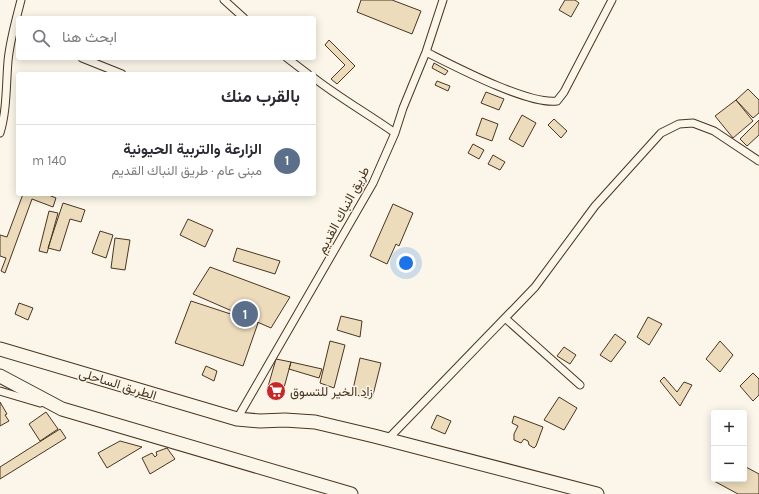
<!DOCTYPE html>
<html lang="ar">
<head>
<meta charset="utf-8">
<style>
	body { margin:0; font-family:Karla,Vazirmatn,sans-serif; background:#f2f2f3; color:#2b2b33; direction:rtl }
	.controls { position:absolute; right:12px; bottom:12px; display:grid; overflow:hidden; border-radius:4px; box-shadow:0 2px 10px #0003 }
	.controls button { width:36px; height:36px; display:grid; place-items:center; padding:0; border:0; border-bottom:1px solid #e1e1e2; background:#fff; color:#2b2b33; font:20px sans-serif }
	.you { position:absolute; left:406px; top:263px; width:14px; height:14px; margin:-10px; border:3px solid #fff; border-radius:50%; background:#1a73e8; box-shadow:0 0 0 6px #1a73e833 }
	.badge { display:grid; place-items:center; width:26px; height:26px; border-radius:50%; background:#0b8043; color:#fff; font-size:13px; font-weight:700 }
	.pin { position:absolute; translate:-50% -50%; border:2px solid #fff; box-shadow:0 1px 4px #0006 }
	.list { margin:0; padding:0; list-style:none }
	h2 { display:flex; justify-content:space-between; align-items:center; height:52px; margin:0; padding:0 16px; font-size:17px }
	h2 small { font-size:13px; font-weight:400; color:#7c7c81 }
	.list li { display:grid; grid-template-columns:26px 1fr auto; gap:12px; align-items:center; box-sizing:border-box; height:72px; padding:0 16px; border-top:1px solid #e1e1e2 }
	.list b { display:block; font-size:15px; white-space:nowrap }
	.list p { margin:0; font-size:13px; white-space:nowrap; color:#7c7c81 }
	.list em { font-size:13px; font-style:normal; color:#7c7c81 }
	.icon { flex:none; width:22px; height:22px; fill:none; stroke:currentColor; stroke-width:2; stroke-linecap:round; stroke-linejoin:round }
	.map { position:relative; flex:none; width:759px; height:494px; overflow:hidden; direction:ltr }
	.search { position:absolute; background:#fff; box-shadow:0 2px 10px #0003; left:16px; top:16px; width:300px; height:44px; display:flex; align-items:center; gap:10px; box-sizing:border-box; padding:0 14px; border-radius:4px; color:#7c7c81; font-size:15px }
	.panel { position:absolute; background:#fff; box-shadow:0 2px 10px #0003; left:16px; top:72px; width:300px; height:124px; border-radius:4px; direction:rtl }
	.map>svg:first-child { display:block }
	.building { fill:#ecdcbc; stroke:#4a3520 }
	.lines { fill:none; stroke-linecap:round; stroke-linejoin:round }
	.street-casing { stroke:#4a3520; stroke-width:9 }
	.highway-casing { stroke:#4a3520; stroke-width:15 }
	.street { stroke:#fbf6e9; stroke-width:7 }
	.highway { stroke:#fbf6e9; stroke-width:13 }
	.labels { text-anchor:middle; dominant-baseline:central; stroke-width:3; stroke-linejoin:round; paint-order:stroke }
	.street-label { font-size:13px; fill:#4a3520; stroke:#fbf6e9 }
	.poi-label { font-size:13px; fill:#4a3520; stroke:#fbf6e9; text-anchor:start }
</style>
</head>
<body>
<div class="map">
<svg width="759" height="494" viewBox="0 0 759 494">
	<rect width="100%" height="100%" fill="#fbf6e9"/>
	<path class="building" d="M 361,0 L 392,0 L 421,11 L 412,34 L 357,12 Z
		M 565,0 L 575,0 L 579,3 L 571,17 L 559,10 Z
		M 329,40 L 355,66 L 337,84 L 331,79 L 345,65 L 325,45 Z
		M 434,63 L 448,71 L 445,75 L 432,68 Z
		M 437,81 L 450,86 L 448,91 L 435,85 Z
		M 748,89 L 759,100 L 759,113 L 753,118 L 736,100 Z
		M 486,92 L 504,99 L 499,110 L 481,103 Z
		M 736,100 L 753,121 L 733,138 L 715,116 Z
		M 522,115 L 536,123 L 523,147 L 509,139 Z
		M 482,118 L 498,124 L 492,141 L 476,135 Z
		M 554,119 L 567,131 L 561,138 L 548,125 Z
		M 759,120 L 759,135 L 747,146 L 740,139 Z
		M 473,144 L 484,150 L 479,159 L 468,153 Z
		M 493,155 L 505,162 L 500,170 L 488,164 Z
		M 23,194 L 46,194 L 56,198 L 53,207 L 32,199 L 5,273 L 1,271 L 6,258 L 0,256 L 0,235 L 7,237 Z
		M 63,203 L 85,210 L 81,222 L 70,219 L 60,251 L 48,248 Z
		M 393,204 L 413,213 L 399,246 L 396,244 L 387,264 L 370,256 Z
		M 49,211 L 58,213 L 47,253 L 39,251 Z
		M 188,219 L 213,230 L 205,247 L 180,235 Z
		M 100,231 L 113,235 L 106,258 L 92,253 Z
		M 115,238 L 130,240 L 125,270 L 111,268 Z
		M 237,248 L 280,261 L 275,274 L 233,261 Z
		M 210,267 L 290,297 L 271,328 L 193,294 Z
		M 191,301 L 258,323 L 243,366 L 175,343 Z
		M 19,303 L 33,308 L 28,320 L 15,314 Z
		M 341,316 L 362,321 L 360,337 L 337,330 Z
		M 648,317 L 662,324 L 649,345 L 637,337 Z
		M 615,334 L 626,342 L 611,362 L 600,355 Z
		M 330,341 L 345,345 L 334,388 L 320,383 Z
		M 720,341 L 733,355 L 720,372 L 706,359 Z
		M 564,347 L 576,355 L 570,364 L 557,356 Z
		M 360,358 L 381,363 L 372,399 L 352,394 Z
		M 276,359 L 291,362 L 282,395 L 267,390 Z
		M 291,362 L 322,369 L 319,378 L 289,369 Z
		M 206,366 L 217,371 L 214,381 L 202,375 Z
		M 753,373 L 759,379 L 759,395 L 753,401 L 740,386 Z
		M 664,377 L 677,392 L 684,382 L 692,385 L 680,406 L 660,381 Z
		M 559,397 L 577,408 L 564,430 L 544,420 Z
		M 0,402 L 7,414 L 5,415 L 9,421 L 0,426 Z
		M 46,412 L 58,429 L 40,441 L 29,424 Z
		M 437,415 L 451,421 L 445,434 L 431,428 Z
		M 514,416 L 543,427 L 536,446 L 534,448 L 529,445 L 528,441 L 524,439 L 521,443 L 514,440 L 514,434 L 518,426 L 512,423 Z
		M 60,429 L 66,438 L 0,479 L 0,467 Z
		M 120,441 L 142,447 L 107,468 L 98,453 Z
		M 167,448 L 175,459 L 150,474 L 142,458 L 152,453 L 155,457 L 157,455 L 156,452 Z
		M 744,466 L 759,474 L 759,494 L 738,494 L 714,481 L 716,479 L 744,479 Z"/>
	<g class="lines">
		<defs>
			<path id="street" d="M 224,0 L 244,18
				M 426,52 C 454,66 528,105 557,101 L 564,92 L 612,0
				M 82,58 L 122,74
				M 287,58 L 308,74
				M 314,78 C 340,98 368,114 395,133
				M 0,133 C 7,110 6,85 8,61 C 10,40 16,20 21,0
				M 505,318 L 580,385
				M 0,391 L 40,403
				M 237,419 L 373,183 L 395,133 L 403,108 L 426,52 L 443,0
				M 387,440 L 535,287 L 595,206 L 661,133 L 679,124 L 693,123 L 714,131 L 759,161"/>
			<path id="highway" d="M 0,349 L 237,419 L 260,421 L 285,420 L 315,422 L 374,436 L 597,494
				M 0,376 L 62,409 L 351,494"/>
		</defs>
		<use href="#street" class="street-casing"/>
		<use href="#highway" class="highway-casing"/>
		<use href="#street" class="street"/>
		<use href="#highway" class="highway"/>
	</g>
	<defs>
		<symbol id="supermarket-disc" viewBox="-11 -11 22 22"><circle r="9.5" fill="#c62828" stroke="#fbf6e9"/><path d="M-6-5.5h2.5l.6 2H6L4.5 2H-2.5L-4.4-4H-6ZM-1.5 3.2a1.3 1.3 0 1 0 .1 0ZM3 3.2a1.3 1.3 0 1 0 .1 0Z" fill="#fff"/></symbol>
	</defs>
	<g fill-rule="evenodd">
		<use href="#supermarket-disc" x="265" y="380" width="22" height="22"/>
	</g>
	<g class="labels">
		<g class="street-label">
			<text transform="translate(343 210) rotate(-62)">طريق النباك القديم</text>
			<text transform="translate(118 384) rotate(17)">الطريق الساحلى</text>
		</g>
		<g class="poi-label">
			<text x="290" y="391">زاد الخير للتسوق</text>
		</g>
	</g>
</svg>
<div class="controls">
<button>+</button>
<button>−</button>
</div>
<div class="you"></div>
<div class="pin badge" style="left:245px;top:314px;background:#5c6f8a">1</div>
<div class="search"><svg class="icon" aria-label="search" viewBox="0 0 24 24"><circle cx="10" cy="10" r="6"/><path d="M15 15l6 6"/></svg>ابحث هنا</div>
<section class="panel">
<h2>بالقرب منك<small></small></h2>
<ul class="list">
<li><span class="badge" style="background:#5c6f8a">1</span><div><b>الزارعة والتربية الحيونية</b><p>مبنى عام · طريق النباك القديم</p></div><em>140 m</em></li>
</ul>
</section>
</div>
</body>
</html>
